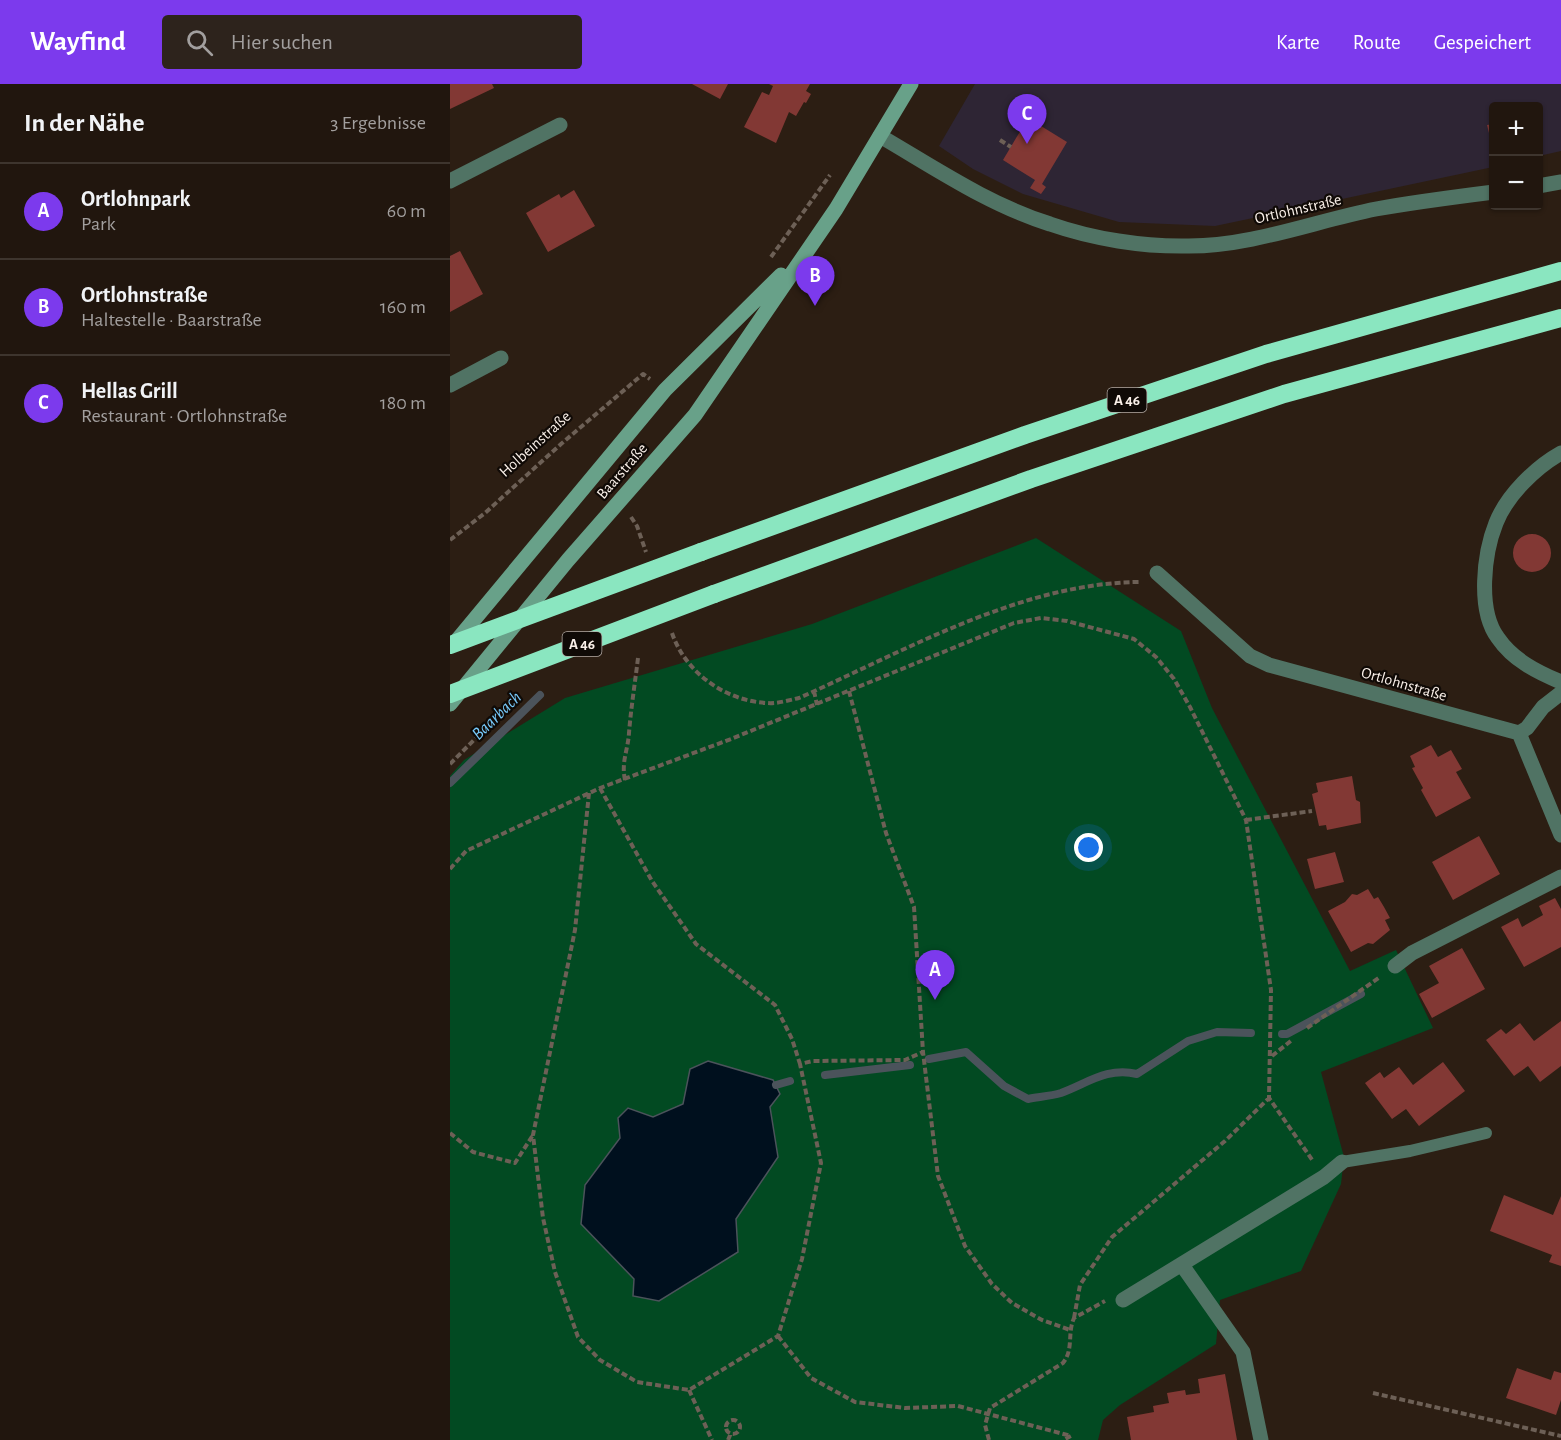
<!DOCTYPE html>
<html lang="de">
<head>
<meta charset="utf-8">
<style>
	body { margin:0; font-family:"Alegreya Sans",sans-serif; background:#2d231c; color:#f1f3f6 }
	.controls { position:absolute; right:18px; top:18px; display:grid; overflow:hidden; border-radius:6px; box-shadow:0 2px 4px #0004 }
	.controls button { width:54px; height:54px; display:grid; place-items:center; padding:0; border:0; border-bottom:2px solid #3e352e; background:#21160e; color:#f1f3f6; font:30px sans-serif }
	.you { position:absolute; left:639px; top:764px; width:21px; height:21px; margin:-15px; border:4px solid #fff; border-radius:50%; background:#1a73e8; box-shadow:0 0 0 9px #1a73e833 }
	.badge { display:grid; place-items:center; width:39px; height:39px; border-radius:50%; background:#7c3aed; color:#fff; font-size:20px; font-weight:700 }
	.pin { position:absolute; translate:-50% -50px; filter:drop-shadow(0 2px 3px #0008) }
	.pin::after { content:''; position:absolute; top:32px; width:21px; height:18px; background:inherit; clip-path:polygon(0 0,100% 0,50% 100%) }
	.list { margin:0; padding:0; list-style:none }
	h2 { display:flex; justify-content:space-between; align-items:center; height:78px; margin:0; padding:0 24px; font-size:26px }
	h2 small { font-size:20px; font-weight:400; color:#a29f9e }
	.list li { display:grid; grid-template-columns:39px 1fr auto; gap:18px; align-items:center; box-sizing:border-box; height:96px; padding:0 24px; border-top:2px solid #3e352e }
	.list b { display:block; font-size:22px; white-space:nowrap }
	.list p { margin:0; font-size:20px; white-space:nowrap; color:#a29f9e }
	.list em { font-size:20px; font-style:normal; color:#a29f9e }
	.icon { flex:none; width:33px; height:33px; fill:none; stroke:currentColor; stroke-width:2; stroke-linecap:round; stroke-linejoin:round }
	.map { position:relative; flex:none; width:1111px; height:1356px; overflow:hidden }
	header { display:flex; align-items:center; gap:36px; box-sizing:border-box; height:84px; padding:0 30px; background:#7c3aed; color:#fff }
	header strong { font-size:28px }
	nav { display:flex; gap:33px; margin-inline-start:auto; font-size:21px }
	.search { width:420px; height:54px; background:#2d231c; display:flex; align-items:center; gap:15px; box-sizing:border-box; padding:0 21px; border-radius:6px; color:#a29f9e; font-size:22px }
	main { display:flex }
	aside { flex:1; background:#21160e }
	.map>svg:first-child { display:block }
	.commercial { fill:#2e2534 }
	.green { fill:#024a22 }
	.water { fill:#00101e; stroke:#4b535b; stroke-width:1.5 }
	.lines { fill:none; stroke-linecap:round; stroke-linejoin:round }
	.stream { stroke:#4b535b; stroke-width:8 }
	.building { fill:#823834 }
	.path { stroke:#6d6056; stroke-width:4; stroke-dasharray:6 3; stroke-linecap:butt }
	.service { stroke:#507364; stroke-width:12 }
	.minor { stroke:#507364; stroke-width:15 }
	.secondary { stroke:#68a189; stroke-width:15 }
	.motorway { stroke:#8ae6c0; stroke-width:18 }
	.motorway-bridge { stroke:#8ae6c0; stroke-width:18 }
	.labels { text-anchor:middle; dominant-baseline:central; stroke-width:4.5; stroke-linejoin:round; paint-order:stroke }
	.shield { fill:#100a06; stroke:#b4aba5; stroke-width:1.5 }
	.shield-label { font-size:15px; font-weight:bold; fill:#faf0e9 }
	.street-label { font-size:16px; fill:#faf0e9; stroke:#100a06 }
	.water-label { font-size:18px; font-style:italic; fill:#77c9fa; stroke:#100a06 }
</style>
</head>
<body>
<header>
<strong>Wayfind</strong>
<div class="search"><svg class="icon" aria-label="search" viewBox="0 0 24 24"><circle cx="10" cy="10" r="6"/><path d="M15 15l6 6"/></svg>Hier suchen</div>
<nav><a>Karte</a><a>Route</a><a>Gespeichert</a></nav>
</header>
<main>
<aside>
<h2>In der Nähe<small>3 Ergebnisse</small></h2>
<ul class="list">
<li><span class="badge">A</span><div><b>Ortlohnpark</b><p>Park</p></div><em>60 m</em></li>
<li><span class="badge">B</span><div><b>Ortlohnstraße</b><p>Haltestelle · Baarstraße</p></div><em>160 m</em></li>
<li><span class="badge">C</span><div><b>Hellas Grill</b><p>Restaurant · Ortlohnstraße</p></div><em>180 m</em></li>
</ul>
</aside>
<div class="map">
<svg width="1111" height="1356" viewBox="0 0 1111 1356">
	<rect width="100%" height="100%" fill="#2c1e13"/>
	<path class="commercial" d="M 525,0 L 1111,0 L 1111,67 L 1089,72 L 1088,22 L 1044,22 L 1043,83 L 765,142 L 669,138 L 573,110 L 523,85 L 489,62 Z"/>
	<path class="green" d="M 586,454 L 731,547 L 762,624 L 900,887 L 946,866 L 983,944 L 871,988 L 894,1073 L 891,1100 L 851,1187 L 770,1216 L 766,1260 L 670,1321 L 653,1336 L 648,1356 L 0,1356 L 0,692 L 14,676 L 115,614 L 362,540 Z"/>
	<path class="water" d="M 258,977 L 323,996 L 330,1010 L 320,1023 L 328,1073 L 286,1135 L 288,1168 L 209,1217 L 183,1212 L 184,1195 L 131,1140 L 135,1101 L 170,1054 L 168,1034 L 178,1024 L 203,1033 L 233,1020 L 240,985 Z"/>
	<g class="lines">
		<path class="stream" d="M 0,699 L 90,611
			M 832,950 L 837,950 L 911,910
			M 479,975 L 516,968 L 554,1002 L 578,1015 C 588,1013 601,1012 611,1009 C 638,999 657,983 687,990 L 738,957 L 767,948 L 801,949
			M 375,991 L 460,981
			M 326,1001 L 340,997"/>
	</g>
	<path class="building" d="M 0,0 L 42,0 L 44,4 L 0,25 Z
		M 242,0 L 278,0 L 270,15 Z
		M 319,0 L 360,0 L 356,7 L 361,10 L 356,19 L 354,18 L 346,32 L 339,28 L 326,59 L 294,43 L 312,8 L 319,11 L 323,2 Z
		M 578,34 L 617,58 L 592,100 L 596,103 L 591,110 L 580,104 L 585,96 L 553,76 Z
		M 1044,40 L 1044,65 L 1043,65 L 1037,41 Z
		M 124,106 L 145,142 L 98,168 L 76,129 L 109,110 L 111,114 Z
		M 10,167 L 33,210 L 0,228 L 0,172 Z
		M1063 469a19 19 0 1 1 38 0a19 19 0 1 1-38 0Z
		M 981,661 L 988,673 L 1001,666 L 1012,685 L 1006,688 L 1021,714 L 986,733 L 971,706 L 973,704 L 962,684 L 965,683 L 960,672 Z
		M 902,692 L 906,716 L 910,718 L 911,739 L 877,746 L 876,741 L 869,742 L 862,710 L 868,708 L 866,699 Z
		M 1029,752 L 1050,790 L 1003,816 L 982,778 Z
		M 885,768 L 894,798 L 865,805 L 857,775 Z
		M 918,805 L 924,815 L 928,813 L 934,823 L 940,834 L 935,836 L 940,846 L 923,860 L 918,859 L 901,868 L 878,827 L 895,818 L 902,810 L 907,811 Z
		M 1105,814 L 1111,825 L 1111,863 L 1074,883 L 1051,843 L 1068,834 L 1072,843 L 1093,831 L 1089,822 Z
		M 1012,864 L 1035,905 L 982,934 L 969,910 L 989,899 L 979,882 Z
		M 1111,937 L 1111,982 L 1090,998 L 1078,982 L 1064,992 L 1036,956 L 1051,945 L 1056,950 L 1070,939 L 1084,957 Z
		M 993,978 L 1015,1007 L 969,1042 L 956,1025 L 942,1035 L 915,999 L 930,988 L 934,994 L 949,983 L 963,1001 Z
		M 1054,1111 L 1103,1131 L 1111,1112 L 1111,1182 L 1099,1178 L 1102,1171 L 1040,1147 Z
		M 1067,1284 L 1101,1296 L 1104,1287 L 1111,1289 L 1111,1316 L 1106,1331 L 1056,1314 Z
		M 775,1290 L 787,1356 L 681,1356 L 677,1333 L 704,1328 L 703,1322 L 719,1319 L 717,1309 L 735,1306 L 736,1311 L 750,1309 L 748,1295 Z"/>
	<g class="lines">
		<path class="path" d="M 550,56 L 561,63
			M 321,173 L 380,91
			M 181,433 L 187,442 L 196,468
			M 0,456 L 35,429 L 111,360 L 193,290 L 200,295
			M 222,549 C 235,588 275,617 317,619 C 327,620 339,616 349,614 C 455,567 571,499 689,498
			M 364,607 L 367,621
			M 399,607 L 436,749 L 464,823 L 473,968 L 488,1092 L 515,1162 L 542,1200 L 562,1219 L 592,1236 L 620,1246
			M 0,680 L 52,628
			M 175,696 C 171,678 178,666 179,649 C 181,624 185,599 188,574
			M 150,704 L 202,797 L 246,860 L 325,921 L 342,955 L 350,980
			M 139,709 L 125,846 L 83,1051 L 93,1134 L 105,1188 L 128,1253 L 150,1276 L 187,1298 L 239,1306 L 328,1252 L 352,1175 L 371,1079 L 350,980 L 363,977 L 455,976 L 473,968
			M 796,736 L 862,727
			M 0,785 L 16,767 L 150,704 L 281,655 L 564,539 L 591,534 L 617,537 L 684,555 L 706,573 L 724,595 L 740,623 L 796,736 L 821,906 L 819,1014 L 863,1077
			M 857,944 L 930,893
			M 822,972 L 842,956
			M 0,1049 L 23,1068 L 65,1079 L 83,1051
			M 624,1234 L 630,1201 L 662,1153 L 775,1057 L 819,1014
			M 328,1252 L 361,1294 L 405,1318 L 455,1324 L 508,1322 L 621,1352 L 613,1356
			M 239,1306 L 262,1356
			M 923,1309 L 1111,1352
			M276 1343a7 7 0 1 1 14 0a7 7 0 1 1-14 0Z
			M 278,1356 L 281,1349
			M 539,1356 L 535,1341 L 540,1324 L 613,1279 C 624,1265 617,1250 624,1234 L 655,1217"/>
		<path class="service" d="M 892,1078 L 960,1067 L 1036,1049"/>
		<path class="minor" d="M 430,52 C 485,84 539,121 600,140 C 643,155 693,163 739,162 C 802,162 865,137 926,125 C 965,118 1004,113 1044,108
			M 0,97 L 110,41
			M 1088,102 L 1111,98
			M 0,301 L 51,274
			M 1111,369 C 1086,383 1057,411 1046,439 C 1034,469 1027,526 1048,554 C 1063,576 1087,588 1111,598
			M 707,489 L 800,572 L 819,581 L 1069,649 L 1077,644 L 1093,623 L 1111,609
			M 1069,649 L 1111,751
			M 945,882 L 962,869 L 1111,793
			M 732,1181 L 793,1268 L 811,1356
			M 673,1216 L 874,1093 L 892,1078"/>
		<path class="secondary" d="M 3,561 L 215,306 L 331,191
			M 0,620 L 118,476 L 245,331 L 386,125 L 461,0"/>
		<path class="motorway" d="M 251,468 L 575,351 L 816,270 L 1111,187
			M 264,510 L 581,395 L 834,310 L 1111,234"/>
		<path class="motorway-bridge" d="M 0,561 L 251,468
			M 0,610 L 264,510"/>
	</g>
	<g class="labels">
		<g class="shield">
			<rect x="657.5" y="304" width="39" height="24" rx="4.5"/>
			<rect x="112.5" y="548" width="39" height="24" rx="4.5"/>
		</g>
		<g class="shield-label">
			<text x="677" y="316">A 46</text>
			<text x="132" y="560">A 46</text>
		</g>
		<g class="street-label">
			<text transform="translate(848 125) rotate(-13)">Ortlohnstraße</text>
			<text transform="translate(85 360) rotate(-42)">Holbeinstraße</text>
			<text transform="translate(172 387) rotate(-49)">Baarstraße</text>
			<text transform="translate(954 600) rotate(16)">Ortlohnstraße</text>
		</g>
		<g class="water-label">
			<text transform="translate(47 632) rotate(-44)">Baarbach</text>
		</g>
	</g>
</svg>
<div class="controls">
<button>+</button>
<button>−</button>
</div>
<div class="you"></div>
<div class="pin badge" style="left:485px;top:916px">A</div>
<div class="pin badge" style="left:365px;top:222px">B</div>
<div class="pin badge" style="left:577px;top:60px">C</div>
</div>
</main>
</body>
</html>
